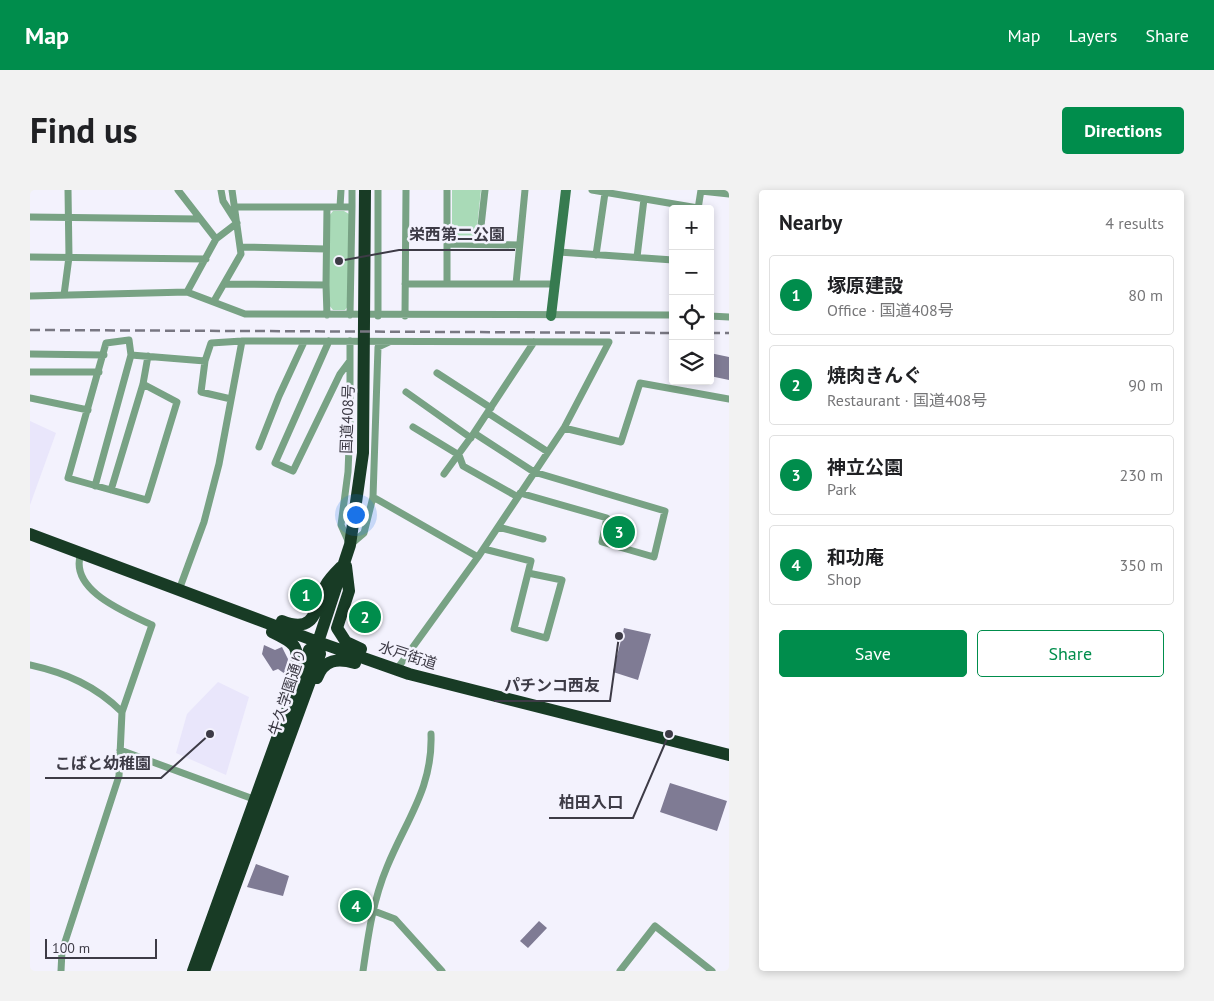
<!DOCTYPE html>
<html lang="en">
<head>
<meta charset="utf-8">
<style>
	body { margin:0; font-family:"PT Sans","Noto Sans JP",sans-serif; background:#f2f2f2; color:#202124 }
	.controls { position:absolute; right:15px; top:15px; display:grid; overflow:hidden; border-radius:5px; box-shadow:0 2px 8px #0003 }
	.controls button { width:45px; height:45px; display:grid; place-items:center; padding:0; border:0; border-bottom:1px solid #e0e0e0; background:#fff; color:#202124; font:25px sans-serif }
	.scale { position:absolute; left:15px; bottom:12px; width:112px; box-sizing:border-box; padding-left:5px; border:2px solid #3d3b46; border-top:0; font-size:14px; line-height:18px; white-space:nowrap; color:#3d3b46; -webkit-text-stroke:4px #f3f2fd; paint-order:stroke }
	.you { position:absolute; left:325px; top:324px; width:18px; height:18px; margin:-12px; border:4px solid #fff; border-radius:50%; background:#1a73e8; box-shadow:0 0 0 8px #1a73e833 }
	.badge { display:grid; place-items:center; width:32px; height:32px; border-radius:50%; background:#008d4c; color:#fff; font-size:16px; font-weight:700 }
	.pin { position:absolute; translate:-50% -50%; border:2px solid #fff; box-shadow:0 1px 5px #0006 }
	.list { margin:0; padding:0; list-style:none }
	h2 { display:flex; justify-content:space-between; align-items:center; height:65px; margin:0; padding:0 20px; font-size:21px }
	h2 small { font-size:16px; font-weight:400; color:#757577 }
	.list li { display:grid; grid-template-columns:32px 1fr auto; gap:15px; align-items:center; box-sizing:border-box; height:80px; margin:0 10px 10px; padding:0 10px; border:1px solid #e0e0e0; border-radius:5px }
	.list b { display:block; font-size:19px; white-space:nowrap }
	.list p { margin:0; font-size:16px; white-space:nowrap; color:#757577 }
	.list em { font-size:16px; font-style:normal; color:#757577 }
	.actions { display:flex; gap:10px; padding:15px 20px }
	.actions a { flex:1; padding:11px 0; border:1px solid #008d4c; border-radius:5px; text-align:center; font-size:18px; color:#008d4c }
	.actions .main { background:#008d4c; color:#fff }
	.icon { flex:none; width:28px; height:28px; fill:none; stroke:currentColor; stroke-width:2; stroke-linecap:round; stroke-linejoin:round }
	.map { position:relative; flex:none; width:699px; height:781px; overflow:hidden; border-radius:5px }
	header { display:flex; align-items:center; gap:30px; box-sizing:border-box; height:70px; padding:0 25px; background:#008d4c; color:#fff }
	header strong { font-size:24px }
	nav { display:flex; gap:28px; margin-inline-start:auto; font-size:18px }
	.intro { display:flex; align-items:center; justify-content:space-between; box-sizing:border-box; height:120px; padding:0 30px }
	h1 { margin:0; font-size:35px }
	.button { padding:12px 22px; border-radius:5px; background:#008d4c; color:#fff; font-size:18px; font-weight:700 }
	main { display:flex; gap:30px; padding:0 30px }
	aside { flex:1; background:#fff; border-radius:5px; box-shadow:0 2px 8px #0003 }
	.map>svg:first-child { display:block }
	.built { fill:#e9e6fb }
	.green { fill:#a9dab7 }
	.building { fill:#7f7b94 }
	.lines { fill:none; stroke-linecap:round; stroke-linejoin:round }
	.street { stroke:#78a284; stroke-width:7 }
	.secondary { stroke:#377b50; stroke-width:10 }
	.highway { stroke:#183b25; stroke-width:12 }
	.rail { stroke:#787782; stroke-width:2.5; stroke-dasharray:10 5; stroke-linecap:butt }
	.labels { text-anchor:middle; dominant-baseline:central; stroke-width:5; stroke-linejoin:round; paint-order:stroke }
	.street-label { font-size:15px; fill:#3d3b46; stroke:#f3f2fd }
	.leader { fill:none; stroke:#3d3b46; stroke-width:2 }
	.callout-dot { fill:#3d3b46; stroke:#f3f2fd; stroke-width:2 }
	.callout-label { font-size:16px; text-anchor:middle; font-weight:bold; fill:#3d3b46; stroke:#f3f2fd; stroke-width:5; stroke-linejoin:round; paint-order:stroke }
</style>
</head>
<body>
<header>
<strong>Map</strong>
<nav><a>Map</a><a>Layers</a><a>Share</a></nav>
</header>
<div class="intro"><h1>Find us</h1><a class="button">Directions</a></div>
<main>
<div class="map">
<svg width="699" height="781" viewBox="0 0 699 781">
	<rect width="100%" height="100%" fill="#f3f2fd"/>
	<path class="built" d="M 0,231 L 26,243 L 0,315 Z
		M 188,492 L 219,507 L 196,585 L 146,563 L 157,524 Z"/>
	<path class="green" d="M 422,0 L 451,0 L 446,47 L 441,52 L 422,50 Z
		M 303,21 L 314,21 L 319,24 L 319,115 L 315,120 L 303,120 L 299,115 L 299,26 Z
		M 582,329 L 601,334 L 596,355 L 576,350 Z"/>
	<path class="building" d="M 680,163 L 699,167 L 699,190 L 680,186 Z
		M 594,438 L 621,444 L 608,490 L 583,482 Z
		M 234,455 L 245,460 L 252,457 L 258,469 L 255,484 L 248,479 L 243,481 L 232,464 Z
		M 640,593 L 697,611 L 687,641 L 630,622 Z
		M 226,674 L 259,686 L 253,706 L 217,697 Z
		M 322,709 L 333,713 L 330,723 L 318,719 Z
		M 509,731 L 517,738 L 498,758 L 490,751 Z"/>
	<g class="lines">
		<path class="street" d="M 148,0 L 186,49 L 157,102
			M 348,0 L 348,126
			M 562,0 L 668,18
			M 671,1 L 699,4
			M 205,17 L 297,17
			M 310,17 L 311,0
			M 668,19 L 671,0
			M 0,27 L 169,29
			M 186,49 L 207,33 L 193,11 L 191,0
			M 417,54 L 489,55
			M 449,54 L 455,0
			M 210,57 L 296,59
			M 529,62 L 643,70
			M 566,65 L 575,3
			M 0,67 L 176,69
			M 607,67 L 614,9
			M 194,94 L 296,95 L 297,17 L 322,17 L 322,0
			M 375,94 L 525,94
			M 417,94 L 417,0
			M 486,94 L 495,0
			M 296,95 L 297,125
			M 34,105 L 39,67 L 38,0
			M 0,106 L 157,102 L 215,124 L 643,125
			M 184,111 L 211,64 L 202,0
			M 320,125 L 322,17
			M 375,126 L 376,0
			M 680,126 L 699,127
			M 299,151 L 245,273 L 263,281 L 310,184 L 319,172
			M 320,151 L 320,233 L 318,282 L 311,335 L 320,355 L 334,343 L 343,307 L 348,157 L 359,152
			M 0,164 L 74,165
			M 175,171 L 171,202 L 201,209
			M 0,182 L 69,182
			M 407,183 L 461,218
			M 113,194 L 147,212 L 117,310 L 38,288 L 76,153 L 99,150 L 101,165 L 175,171 L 181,153 L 212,151 L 579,152 L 534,238 L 448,367 L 367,479
			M 376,202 L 441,248
			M 0,208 L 58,220
			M 458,223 L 518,262
			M 383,237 L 429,265 L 433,276 L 488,307
			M 534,238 L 591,252 L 610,193 L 699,209
			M 444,243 L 504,152
			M 229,257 L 249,206 L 274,152
			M 414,284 L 444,243 L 504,282 L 635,321 L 624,367 L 572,352 L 577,328 L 490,303
			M 65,296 L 101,165
			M 81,300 L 113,194 L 118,166
			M 343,307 L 448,367
			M 468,337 L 513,349
			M 454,359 L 501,371 L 484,439 L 516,448 L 532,390 L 498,383
			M 149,400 L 174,332 L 189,274 L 212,151
			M 0,475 C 36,483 66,496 92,522
			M 90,560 L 226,610
			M 344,721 L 365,729 L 412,781
			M 31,781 L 32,761 L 89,586 L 92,522 L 122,435 C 95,422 38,400 51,363
			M 333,781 C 338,746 343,710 357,677 C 376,630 403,598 401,544
			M 590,781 L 625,736 L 682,781"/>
		<path class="secondary" d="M 521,126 L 536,0"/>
		<path class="highway" d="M 0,344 L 288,452 L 379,484 L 699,565
			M 316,376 L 319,401 L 307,438 L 316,452 L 331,459
			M 252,431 C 287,445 285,417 296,395 C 299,389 306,382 311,377
			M 242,442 C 263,452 272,456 264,481
			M 287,488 C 294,469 308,468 325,473
			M 163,781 L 279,460 L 288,452
			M 174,781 L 290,464 L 288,452 L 320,355 L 333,263 L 335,0"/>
		<path class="rail" d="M 0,140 L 643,143
			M 680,143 L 699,143"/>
	</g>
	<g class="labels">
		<g class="street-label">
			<text transform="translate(317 229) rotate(-88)">国道408号</text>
			<text transform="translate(378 465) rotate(18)">水戸街道</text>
			<text transform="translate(257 502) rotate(-72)">牛久学園通り</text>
		</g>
	</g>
	<path class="leader" d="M309 71L369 60H485M589 446L580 511H464M180 544L131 588H15M639 544L603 628H519"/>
	<g class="callout-dot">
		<circle cx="309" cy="71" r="5"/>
		<circle cx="589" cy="446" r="5"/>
		<circle cx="180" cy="544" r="5"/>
		<circle cx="639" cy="544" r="5"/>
	</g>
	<g class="callout-label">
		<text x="427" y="50">栄西第二公園</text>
		<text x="522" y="501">パチンコ西友</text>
		<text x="73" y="579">こばと幼稚園</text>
		<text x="561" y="618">柏田入口</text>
	</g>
</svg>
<div class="controls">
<button>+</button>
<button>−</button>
<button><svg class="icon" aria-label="locate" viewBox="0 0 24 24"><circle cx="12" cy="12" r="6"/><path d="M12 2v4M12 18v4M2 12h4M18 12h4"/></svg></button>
<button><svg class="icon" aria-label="layers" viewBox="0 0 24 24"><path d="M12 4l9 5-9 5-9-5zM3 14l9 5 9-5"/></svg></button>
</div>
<div class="scale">100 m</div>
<div class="you"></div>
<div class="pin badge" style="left:276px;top:405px">1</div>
<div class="pin badge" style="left:335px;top:427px">2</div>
<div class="pin badge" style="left:589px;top:342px">3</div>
<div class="pin badge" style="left:326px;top:716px">4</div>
</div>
<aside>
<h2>Nearby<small>4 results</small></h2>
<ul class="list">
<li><span class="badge">1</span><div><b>塚原建設</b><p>Office · 国道408号</p></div><em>80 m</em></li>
<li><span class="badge">2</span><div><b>焼肉きんぐ</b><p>Restaurant · 国道408号</p></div><em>90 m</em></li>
<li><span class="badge">3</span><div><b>神立公園</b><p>Park</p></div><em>230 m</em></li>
<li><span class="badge">4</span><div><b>和功庵</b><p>Shop</p></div><em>350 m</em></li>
</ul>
<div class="actions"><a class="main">Save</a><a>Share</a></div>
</aside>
</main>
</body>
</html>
